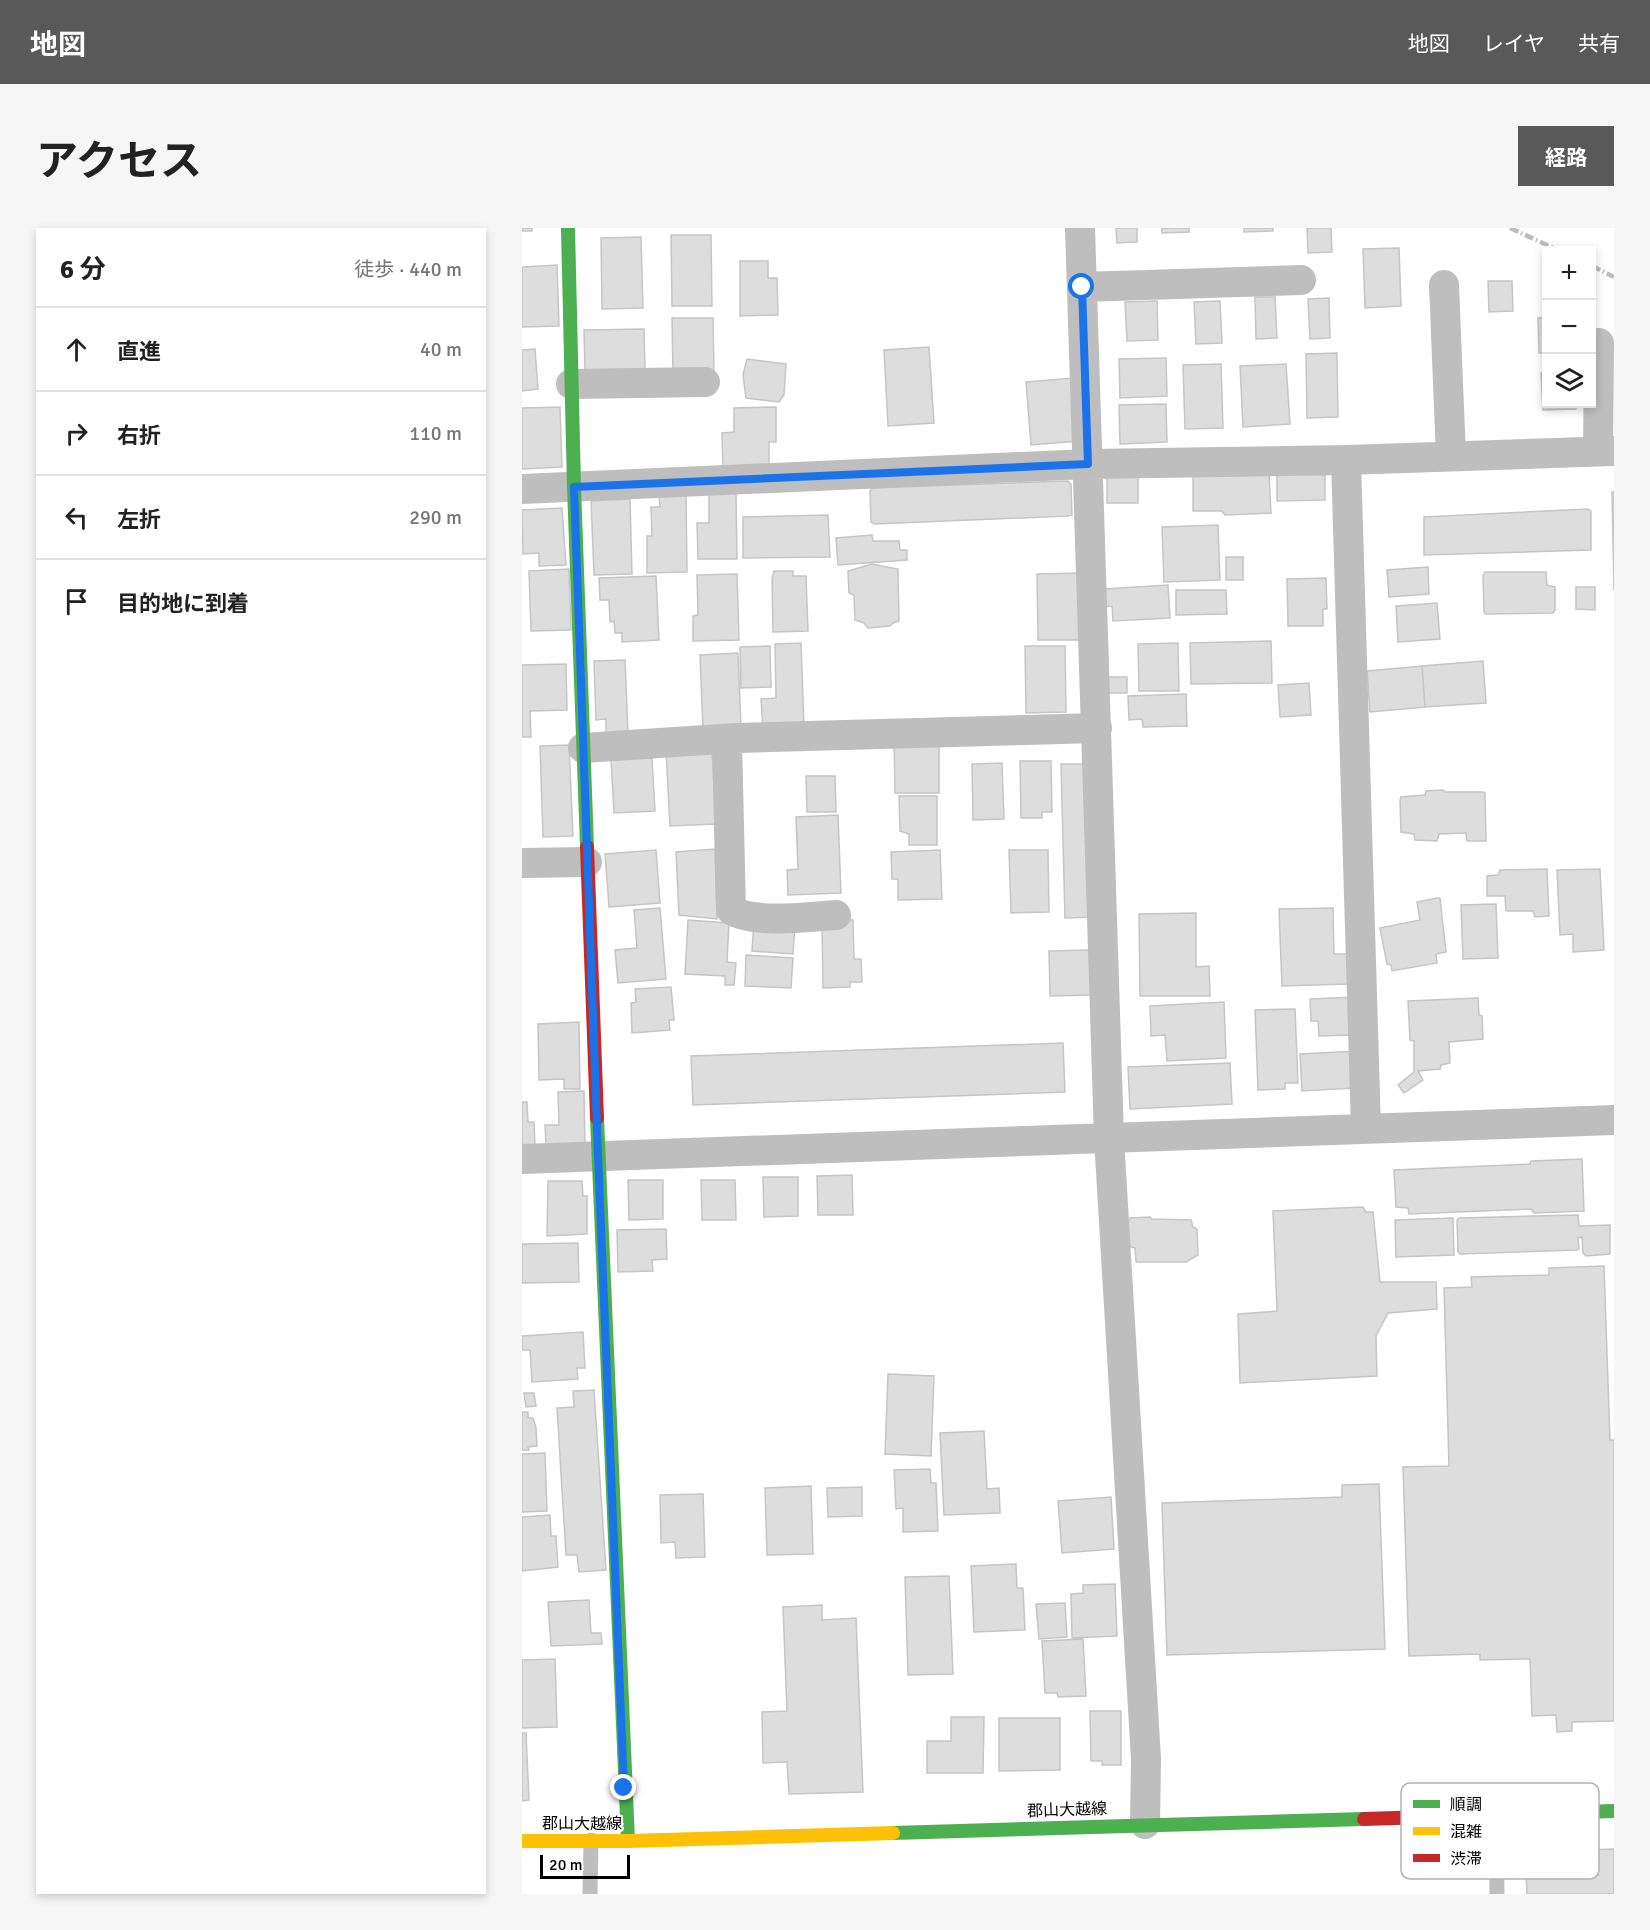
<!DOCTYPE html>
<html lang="ja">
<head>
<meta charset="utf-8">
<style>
	body { margin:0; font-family:Signika,"Noto Sans JP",sans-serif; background:#f6f6f6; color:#222 }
	.controls { position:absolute; right:18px; top:18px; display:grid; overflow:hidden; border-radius:0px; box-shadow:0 3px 9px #0003 }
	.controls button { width:54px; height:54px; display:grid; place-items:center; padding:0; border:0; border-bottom:2px solid #e0e0e0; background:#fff; color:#222; font:30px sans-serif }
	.scale { position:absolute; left:18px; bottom:15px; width:90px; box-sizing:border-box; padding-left:6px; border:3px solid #000; border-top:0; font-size:16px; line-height:21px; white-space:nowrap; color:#000; -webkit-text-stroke:4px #fff; paint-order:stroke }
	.stop { position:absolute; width:18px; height:18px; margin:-14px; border:4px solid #1a73e8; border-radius:50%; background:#fff }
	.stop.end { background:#1a73e8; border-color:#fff; box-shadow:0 2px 6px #0008 }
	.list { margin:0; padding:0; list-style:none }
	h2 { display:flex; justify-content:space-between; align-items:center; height:78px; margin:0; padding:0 24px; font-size:26px }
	h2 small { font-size:20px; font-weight:400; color:#767676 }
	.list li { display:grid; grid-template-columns:39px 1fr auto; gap:18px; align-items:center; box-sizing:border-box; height:84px; padding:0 24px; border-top:2px solid #e0e0e0 }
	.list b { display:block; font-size:22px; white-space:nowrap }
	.list em { font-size:20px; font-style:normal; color:#767676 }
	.icon { flex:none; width:33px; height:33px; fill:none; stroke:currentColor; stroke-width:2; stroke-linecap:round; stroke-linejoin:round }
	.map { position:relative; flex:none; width:1092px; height:1666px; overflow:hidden; border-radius:0px }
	header { display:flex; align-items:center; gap:36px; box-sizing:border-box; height:84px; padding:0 30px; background:#595959; color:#fff }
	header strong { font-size:28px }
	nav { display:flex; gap:33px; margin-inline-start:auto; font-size:21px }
	.intro { display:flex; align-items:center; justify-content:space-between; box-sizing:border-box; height:144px; padding:0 36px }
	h1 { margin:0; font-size:42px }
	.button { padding:15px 27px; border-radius:0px; background:#595959; color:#fff; font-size:21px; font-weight:700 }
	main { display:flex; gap:36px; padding:0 36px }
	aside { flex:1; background:#fff; border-radius:0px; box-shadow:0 3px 9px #0003 }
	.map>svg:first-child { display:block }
	.building { fill:#ddd; stroke:#c5c5c5; stroke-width:1.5 }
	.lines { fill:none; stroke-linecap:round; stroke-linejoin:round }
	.lane { stroke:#bebebe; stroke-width:15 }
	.street { stroke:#bebebe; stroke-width:30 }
	.fast { stroke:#4caf50; stroke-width:14 }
	.slow { stroke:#ffc107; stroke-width:14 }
	.jam { stroke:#c62828; stroke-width:14 }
	.rail { stroke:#bdbdbd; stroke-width:4.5; stroke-dasharray:9 3 1.5 3; stroke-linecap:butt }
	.route { stroke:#1a73e8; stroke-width:8 }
	.labels { text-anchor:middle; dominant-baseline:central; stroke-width:4.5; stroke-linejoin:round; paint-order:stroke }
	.street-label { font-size:16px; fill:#000; stroke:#fff }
	.key { fill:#fff; stroke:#b2b2b2; stroke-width:1.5 }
	.key-label { font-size:16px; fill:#000 }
</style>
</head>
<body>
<header>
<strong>地図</strong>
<nav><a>地図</a><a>レイヤ</a><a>共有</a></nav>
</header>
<div class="intro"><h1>アクセス</h1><a class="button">経路</a></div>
<main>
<aside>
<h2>6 分<small>徒歩 · 440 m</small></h2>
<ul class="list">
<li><svg class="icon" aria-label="ahead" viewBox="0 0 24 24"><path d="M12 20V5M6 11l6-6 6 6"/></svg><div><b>直進</b></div><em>40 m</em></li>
<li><svg class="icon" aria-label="right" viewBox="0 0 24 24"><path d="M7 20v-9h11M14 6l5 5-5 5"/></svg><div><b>右折</b></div><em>110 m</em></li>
<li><svg class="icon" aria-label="left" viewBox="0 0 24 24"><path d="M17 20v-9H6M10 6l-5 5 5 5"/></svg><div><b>左折</b></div><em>290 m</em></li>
<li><svg class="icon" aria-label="arrive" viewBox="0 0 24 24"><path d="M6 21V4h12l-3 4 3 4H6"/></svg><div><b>目的地に到着</b></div></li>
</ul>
</aside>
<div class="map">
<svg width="1092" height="1666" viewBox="0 0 1092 1666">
	<rect width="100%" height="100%" fill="#fff"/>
	<path class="building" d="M 0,0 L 10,0 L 10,3 L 0,3 Z
		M 594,0 L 615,0 L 615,14 L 595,15 Z
		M 640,0 L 667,0 L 667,4 L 640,5 Z
		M 722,0 L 751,0 L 751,3 L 722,4 Z
		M 785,0 L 809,0 L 810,24 L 786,25 Z
		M 149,7 L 189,7 L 190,78 L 150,78 Z
		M 119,9 L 121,80 L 80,81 L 79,10 Z
		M 877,20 L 879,78 L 843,80 L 841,21 Z
		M 218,33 L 246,33 L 246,50 L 255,50 L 256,87 L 218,88 Z
		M 35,37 L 37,98 L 0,99 L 0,39 Z
		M 966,53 L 990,53 L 991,83 L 967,84 Z
		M 733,69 L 753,69 L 755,110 L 734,111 Z
		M 807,70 L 808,110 L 788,111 L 786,71 Z
		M 635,73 L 636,112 L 605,113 L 603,74 Z
		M 698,73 L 700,115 L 674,116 L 672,74 Z
		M 1024,89 L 1024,125 L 1017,125 L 1016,90 Z
		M 150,90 L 191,90 L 192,143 L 151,144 Z
		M 122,101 L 123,141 L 63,142 L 62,102 Z
		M 407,119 L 412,195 L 366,198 L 362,122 Z
		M 13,121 L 16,161 L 0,163 L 0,122 Z
		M 815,125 L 816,189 L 785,190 L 784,126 Z
		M 644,130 L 645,168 L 598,170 L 597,131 Z
		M 225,131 L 264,136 L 262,167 L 257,174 L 224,170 L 221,147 Z
		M 699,136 L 701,200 L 663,201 L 661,137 Z
		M 764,136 L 768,196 L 721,199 L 718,138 Z
		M 1019,145 L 1024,145 L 1024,176 L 1054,176 L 1054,181 L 1021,182 Z
		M 552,150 L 557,213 L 509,217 L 504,154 Z
		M 644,176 L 645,214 L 598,216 L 597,177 Z
		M 38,179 L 40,239 L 0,241 L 0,180 Z
		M 254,179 L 254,214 L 247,214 L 247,242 L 201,243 L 200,205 L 212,204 L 212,180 Z
		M 755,242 L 803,247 L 803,272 L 755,273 Z
		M 747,245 L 749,285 L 703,287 L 700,283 L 671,283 L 671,247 Z
		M 585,249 L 616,249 L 616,275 L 585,275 Z
		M 546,253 L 549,256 L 550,287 L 546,288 L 352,296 L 349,294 L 348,263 L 350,260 Z
		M 214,264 L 215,331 L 176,331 L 175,295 L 187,295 L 187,265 Z
		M 1090,264 L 1092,264 L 1092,362 Z
		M 164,267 L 165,344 L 125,345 L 125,308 L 130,308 L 129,279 L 138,279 L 137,268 Z
		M 108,271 L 110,346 L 72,347 L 69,273 Z
		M 40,280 L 44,337 L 17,338 L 17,325 L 1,326 L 0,282 Z
		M 1066,281 L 1069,283 L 1069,322 L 902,327 L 902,289 Z
		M 306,287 L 308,329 L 221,330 L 221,289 Z
		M 696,297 L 698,352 L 642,354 L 640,299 Z
		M 350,307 L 351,313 L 377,313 L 378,322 L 385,322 L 385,332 L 316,337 L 314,310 Z
		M 704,329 L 721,329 L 721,352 L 704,352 Z
		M 350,336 L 376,341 L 377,393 L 371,395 L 368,398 L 346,400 L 342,395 L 333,392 L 332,367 L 327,365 L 326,343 Z
		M 906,339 L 907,366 L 867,369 L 865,342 Z
		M 47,341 L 49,402 L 9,403 L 7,343 Z
		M 252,343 L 271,343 L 271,348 L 284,348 L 286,403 L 251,404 L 250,351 Z
		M 963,344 L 1024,344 L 1025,357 L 1033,359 L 1033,382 L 1031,385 L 964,386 L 962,384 L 961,348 Z
		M 560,345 L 560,412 L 516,412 L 515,346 Z
		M 215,346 L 217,412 L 171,413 L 171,388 L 176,387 L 175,347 Z
		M 134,348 L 137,412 L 100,414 L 100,405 L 93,405 L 92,393 L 88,394 L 87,372 L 78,372 L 77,350 Z
		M 804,350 L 805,381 L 801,381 L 801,398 L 766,398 L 765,351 Z
		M 646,357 L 648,390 L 591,393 L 590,378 L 583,379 L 582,361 Z
		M 1054,359 L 1073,359 L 1073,382 L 1054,381 Z
		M 654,362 L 704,362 L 705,386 L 654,387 Z
		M 915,375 L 918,411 L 876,414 L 874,378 Z
		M 749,413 L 750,455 L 669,456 L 668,415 Z
		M 279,415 L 282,500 L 241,501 L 239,471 L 254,470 L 253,416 Z
		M 656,415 L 657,463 L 617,463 L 616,416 Z
		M 248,418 L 249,459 L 219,460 L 218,419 Z
		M 503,418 L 543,418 L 544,484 L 504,485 Z
		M 216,425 L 219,500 L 181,501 L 178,427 Z
		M 103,432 L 106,505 L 84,506 L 84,491 L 74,492 L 72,433 Z
		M 961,433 L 964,475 L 903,479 L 900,438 Z
		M 44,436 L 45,482 L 8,483 L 9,509 L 0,509 L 0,437 Z
		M 900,438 L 903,479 L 848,484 L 845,443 Z
		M 586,449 L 605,449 L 605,465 L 586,465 Z
		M 787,455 L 789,487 L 758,489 L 756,457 Z
		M 664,466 L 665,498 L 621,499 L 620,491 L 607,492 L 606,468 Z
		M 372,512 L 417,518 L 417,565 L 373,565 Z
		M 47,517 L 51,608 L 21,609 L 18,518 Z
		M 190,522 L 194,596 L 148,598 L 144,523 Z
		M 130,530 L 133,583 L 92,585 L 89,532 Z
		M 498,533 L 529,533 L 530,584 L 520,584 L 520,590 L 499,590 Z
		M 480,535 L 482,591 L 451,592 L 450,536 Z
		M 539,536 L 569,536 L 572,689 L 543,690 Z
		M 284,548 L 313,548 L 314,584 L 285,584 Z
		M 921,562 L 923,564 L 961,564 L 963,565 L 964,613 L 945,613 L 944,605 L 917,606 L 915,613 L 893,612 L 892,606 L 879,604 L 878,572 L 879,569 L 903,567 L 904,563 Z
		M 377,568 L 415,568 L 415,617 L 387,617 L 387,606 L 378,603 Z
		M 316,587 L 319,665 L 266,667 L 265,642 L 276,641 L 274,589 Z
		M 193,621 L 195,691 L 157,687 L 154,624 Z
		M 134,622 L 138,675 L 87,679 L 83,626 Z
		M 418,622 L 420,671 L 376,672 L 376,651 L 370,651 L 369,624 Z
		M 487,622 L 526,622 L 527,684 L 489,685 Z
		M 1025,641 L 1027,688 L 1013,689 L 1011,683 L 984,683 L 983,668 L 965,668 L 965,648 L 976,647 L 978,642 Z
		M 1078,641 L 1082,722 L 1051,724 L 1051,706 L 1038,707 L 1035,642 Z
		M 915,670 L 918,670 L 924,724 L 914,726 L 915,735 L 870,743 L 869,737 L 865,736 L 858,700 L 898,692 L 895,674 Z
		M 974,676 L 976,730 L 941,731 L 939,677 Z
		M 138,680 L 144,751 L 96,755 L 93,722 L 115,720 L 112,682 Z
		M 811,680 L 812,726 L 826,726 L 826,756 L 760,758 L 757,681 Z
		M 674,685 L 674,739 L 687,738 L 688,768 L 618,768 L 617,686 Z
		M 166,692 L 207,695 L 205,734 L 214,735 L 212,757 L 203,757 L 203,748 L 163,746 Z
		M 300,692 L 331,692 L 332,731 L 339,731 L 340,754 L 328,754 L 328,759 L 301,760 Z
		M 232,693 L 273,696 L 271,726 L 230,723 Z
		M 567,722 L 569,767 L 528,768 L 527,723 Z
		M 224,727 L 271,730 L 269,760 L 223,758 Z
		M 149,759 L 152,792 L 147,792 L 148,802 L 110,805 L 109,775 L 114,774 L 113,761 Z
		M 833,769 L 834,807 L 797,808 L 796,793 L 789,793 L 788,771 Z
		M 956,770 L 957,787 L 960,788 L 961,811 L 927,814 L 928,835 L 919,837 L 918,841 L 896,843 L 901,852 L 882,865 L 876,857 L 892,844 L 892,813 L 888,812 L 886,773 Z
		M 702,774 L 704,830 L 645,833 L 643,807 L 629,808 L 628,778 Z
		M 773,781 L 776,855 L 763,855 L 763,861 L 736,862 L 733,782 Z
		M 57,794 L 58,861 L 42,861 L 42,851 L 17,852 L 16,796 Z
		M 541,815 L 543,864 L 171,877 L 169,828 Z
		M 836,823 L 832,860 L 780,863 L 778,826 Z
		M 708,835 L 710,876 L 608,881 L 606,839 Z
		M 62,863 L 63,916 L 24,917 L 23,897 L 37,897 L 36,864 Z
		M 0,874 L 5,874 L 6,894 L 12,894 L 13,918 L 0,919 Z
		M 1060,931 L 1062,983 L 1012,985 L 1009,981 L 887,986 L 886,980 L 874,979 L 872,942 L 1008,936 L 1009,933 Z
		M 330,947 L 331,987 L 296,987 L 295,948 Z
		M 241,949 L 276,949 L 276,988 L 242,989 Z
		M 106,952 L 141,952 L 141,991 L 107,992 Z
		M 179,952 L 213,952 L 214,992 L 180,992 Z
		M 26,953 L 60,953 L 61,968 L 65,968 L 65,1006 L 25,1008 Z
		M 841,979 L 844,984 L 851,984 L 858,1054 L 914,1054 L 915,1081 L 866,1085 L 854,1108 L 855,1148 L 718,1155 L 716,1086 L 755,1083 L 751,983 Z
		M 1056,987 L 1057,998 L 1088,997 L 1088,1026 L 1064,1028 L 1061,1025 L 1060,1009 L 1056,1010 L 1057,1020 L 1055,1022 L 938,1026 L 936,1024 L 935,992 L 937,990 Z
		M 628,989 L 630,991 L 669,992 L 671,999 L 675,1001 L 676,1027 L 664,1034 L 614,1034 L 613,1020 L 603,1017 L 603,1000 L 608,990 Z
		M 931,990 L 932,1027 L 874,1029 L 873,992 Z
		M 144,1001 L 145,1031 L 130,1032 L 131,1043 L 96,1044 L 95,1002 Z
		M 56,1015 L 57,1054 L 0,1055 L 0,1016 Z
		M 1082,1038 L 1088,1212 L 1092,1212 L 1092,1493 L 1050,1494 L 1050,1503 L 1035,1504 L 1034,1487 L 1010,1488 L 1008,1431 L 958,1432 L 958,1426 L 887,1428 L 881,1239 L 927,1238 L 922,1060 L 950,1059 L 949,1049 L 1027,1047 L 1027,1040 Z
		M 61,1104 L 63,1140 L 55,1140 L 56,1151 L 10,1154 L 8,1122 L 0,1122 L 0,1108 Z
		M 366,1146 L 412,1148 L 409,1228 L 363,1226 Z
		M 72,1162 L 84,1342 L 57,1344 L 55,1327 L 44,1327 L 35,1180 L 52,1179 L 51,1163 Z
		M 2,1165 L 12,1165 L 14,1178 L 4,1179 Z
		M 0,1184 L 6,1184 L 6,1190 L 11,1190 L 14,1200 L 15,1218 L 6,1219 L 7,1222 L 0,1222 Z
		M 462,1203 L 465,1261 L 477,1260 L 478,1285 L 422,1287 L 418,1205 Z
		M 23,1225 L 25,1283 L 0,1284 L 0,1226 Z
		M 408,1241 L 409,1255 L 414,1255 L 416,1303 L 381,1304 L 381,1280 L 374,1281 L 372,1242 Z
		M 857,1256 L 863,1421 L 645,1427 L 640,1275 L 820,1269 L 820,1257 Z
		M 289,1258 L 291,1326 L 245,1327 L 243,1260 Z
		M 340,1259 L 340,1288 L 306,1289 L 305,1260 Z
		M 181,1266 L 183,1329 L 154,1330 L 153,1314 L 139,1315 L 138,1267 Z
		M 589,1269 L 592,1321 L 540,1325 L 536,1273 Z
		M 28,1287 L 29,1308 L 34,1308 L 36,1339 L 0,1343 L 0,1289 Z
		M 494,1336 L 495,1360 L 501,1360 L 503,1402 L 452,1404 L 449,1338 Z
		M 427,1348 L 431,1446 L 386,1447 L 383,1349 Z
		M 593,1356 L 595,1408 L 550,1410 L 549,1366 L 561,1365 L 561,1357 Z
		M 67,1372 L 69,1405 L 79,1405 L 80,1416 L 29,1418 L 26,1374 Z
		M 543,1375 L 545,1409 L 517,1411 L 514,1376 Z
		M 300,1377 L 300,1392 L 334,1390 L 341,1564 L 267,1566 L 265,1534 L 241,1535 L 240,1484 L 265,1483 L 261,1379 Z
		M 561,1411 L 564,1468 L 536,1469 L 535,1465 L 523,1465 L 520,1413 Z
		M 33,1431 L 35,1499 L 0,1500 L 0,1432 Z
		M 568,1483 L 599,1483 L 599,1537 L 580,1537 L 580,1533 L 569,1533 Z
		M 429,1489 L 462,1489 L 461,1545 L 405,1545 L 405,1513 L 429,1513 Z
		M 477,1490 L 538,1490 L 538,1542 L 477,1543 Z
		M 0,1505 L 4,1505 L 7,1572 L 0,1573 Z
		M 1092,1621 L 1092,1666 L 1005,1666 L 1003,1624 Z"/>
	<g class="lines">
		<path class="lane" d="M 974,1587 L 975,1666
			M 68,1666 L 69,1612"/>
		<path class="street" d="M 558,0 L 587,910 L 624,1531 L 623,1596
			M 922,57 L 929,228
			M 560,59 L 779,52
			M 49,156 L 183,154
			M 1076,223 L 1077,115
			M 824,232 L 844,901
			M 0,261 L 566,236 L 824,232 L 1092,223
			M 205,512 L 209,682 C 232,696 287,689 314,687
			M 61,520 L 214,510 L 575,500
			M 0,635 L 65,634
			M 0,931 L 1092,892"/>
		<path class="fast" d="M 46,0 L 52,259 L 65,619
			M 75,890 L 106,1613
			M 1002,1586 L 1092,1583
			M 371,1605 L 842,1591"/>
		<path class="slow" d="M 0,1613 L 106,1613 L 371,1605"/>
		<path class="jam" d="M 65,619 L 75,890
			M 842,1591 L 1002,1586"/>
		<path class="rail" d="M 988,0 L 1036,22
			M 1070,38 L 1092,49"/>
	</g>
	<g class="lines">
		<path class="route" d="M 102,1560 L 76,927 L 52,259 L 566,236 L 560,59"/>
	</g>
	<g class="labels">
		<g class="street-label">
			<text transform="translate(545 1582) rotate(-2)">郡山大越線</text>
			<text x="60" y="1596">郡山大越線</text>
		</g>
	</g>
	<rect x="879" y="1555" width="198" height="96" rx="9" class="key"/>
	<rect x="891" y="1572" width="27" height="8" fill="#4caf50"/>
	<rect x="891" y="1599" width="27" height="8" fill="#ffc107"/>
	<rect x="891" y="1626" width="27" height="8" fill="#c62828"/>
	<g class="key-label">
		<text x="928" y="1582">順調</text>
		<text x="928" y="1609">混雑</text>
		<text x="928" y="1636">渋滞</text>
	</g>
</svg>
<div class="controls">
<button>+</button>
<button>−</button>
<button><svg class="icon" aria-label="layers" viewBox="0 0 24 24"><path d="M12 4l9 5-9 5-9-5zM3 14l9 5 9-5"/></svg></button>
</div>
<div class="scale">20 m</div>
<div class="stop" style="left:560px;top:59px"></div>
<div class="stop end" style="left:102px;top:1560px"></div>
</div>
</main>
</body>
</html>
